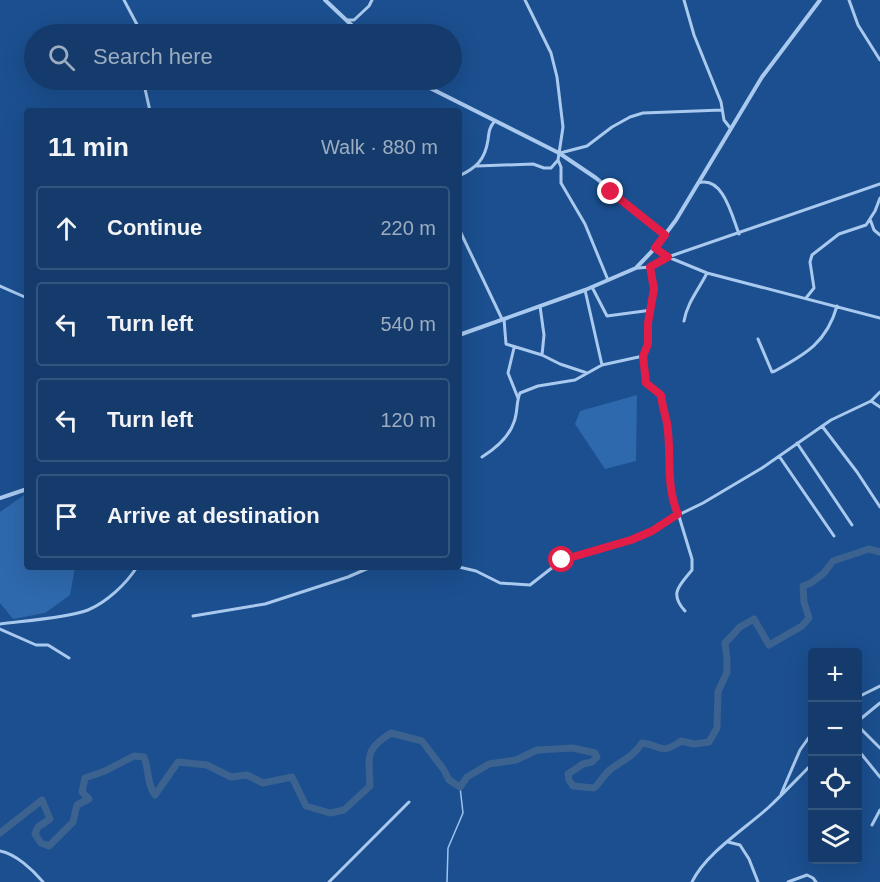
<!DOCTYPE html>
<html lang="en">
<head>
<meta charset="utf-8">
<style>
	body { margin:0; font-family:Arial,sans-serif; background:#1d4271; color:#f1f3f6 }
	.controls { position:absolute; right:18px; bottom:18px; display:grid; overflow:hidden; border-radius:6px; box-shadow:0 6px 24px #0002 }
	.controls button { width:54px; height:54px; display:grid; place-items:center; padding:0; border:0; border-bottom:2px solid #33557e; background:#143b6b; color:#f1f3f6; font:30px sans-serif }
	.stop { position:absolute; width:18px; height:18px; margin:-14px; border:4px solid #e11d48; border-radius:50%; background:#fff }
	.stop.end { background:#e11d48; border-color:#fff; box-shadow:0 2px 6px #0008 }
	.list { margin:0; padding:0; list-style:none }
	h2 { display:flex; justify-content:space-between; align-items:center; height:78px; margin:0; padding:0 24px; font-size:26px }
	h2 small { font-size:20px; font-weight:400; color:#9dadc1 }
	.list li { display:grid; grid-template-columns:39px 1fr auto; gap:18px; align-items:center; box-sizing:border-box; height:84px; margin:0 12px 12px; padding:0 12px; border:2px solid #33557e; border-radius:6px }
	.list b { display:block; font-size:22px; white-space:nowrap }
	.list em { font-size:20px; font-style:normal; color:#9dadc1 }
	.icon { flex:none; width:33px; height:33px; fill:none; stroke:currentColor; stroke-width:2; stroke-linecap:round; stroke-linejoin:round }
	.map { position:relative; flex:none; width:880px; height:882px; overflow:hidden }
	.search { position:absolute; background:#143b6b; box-shadow:0 6px 24px #0002; left:24px; top:24px; width:438px; height:66px; display:flex; align-items:center; gap:15px; box-sizing:border-box; padding:0 21px; border-radius:33px; color:#9dadc1; font-size:22px }
	.panel { position:absolute; background:#143b6b; box-shadow:0 6px 24px #0002; left:24px; top:108px; width:438px; height:462px; border-radius:6px }
	.map>svg:first-child { display:block }
	.green { fill:#2e69ad }
	.lines { fill:none; stroke-linecap:round; stroke-linejoin:round }
	.stream { stroke:#9cc4f0; stroke-width:1.5 }
	.river { stroke:#3c6290; stroke-width:7 }
	.minor { stroke:#a9c9ee; stroke-width:3 }
	.tertiary { stroke:#a9c9ee; stroke-width:4 }
	.route { stroke:#e11d48; stroke-width:8 }
</style>
</head>
<body>
<div class="map">
<svg width="880" height="882" viewBox="0 0 880 882">
	<rect width="100%" height="100%" fill="#1b4f8f"/>
	<path class="green" d="M 637,395 L 636,461 L 605,469 L 575,424 L 580,411 Z
		M 24,495 L 27,497 L 27,567 L 75,567 L 70,595 L 45,613 L 13,619 L 0,603 L 0,512 Z"/>
	<g class="lines">
		<path class="stream" d="M 447,882 L 448,848 L 463,813 L 460,787"/>
		<path class="river" d="M 0,833 L 42,800 L 50,819 L 38,827 L 35,834 L 41,843 L 49,846 L 73,822 L 77,805 L 89,799 L 82,792 L 85,778 L 105,771 L 134,756 L 144,757 C 149,769 147,785 155,795 L 178,762 L 207,765 L 231,777 L 247,775 L 263,783 L 292,777 L 306,806 L 330,813 L 344,810 L 370,786 C 369,756 364,750 391,733 L 422,741 L 444,770 L 449,780 L 460,787 L 467,777 L 489,764 L 516,760 L 537,750 L 573,748 L 595,753 L 597,757 L 592,762 L 583,764 L 568,774 L 569,780 L 573,786 L 594,788 C 600,783 605,773 611,769 C 623,760 633,757 642,743 C 662,745 660,756 681,741 L 694,744 L 709,742 L 717,728 L 718,692 L 727,672 L 727,659 L 725,643 L 740,627 L 754,619 L 769,645 L 802,626 L 809,618 L 804,602 L 803,586 L 811,583 L 824,573 L 833,561 L 869,549 L 880,552"/>
		<path class="minor" d="M 124,0 L 142,34
			M 684,0 L 694,35 L 721,102 L 724,120 L 731,129
			M 849,0 L 858,25 L 880,60
			M 347,20 L 354,20 L 369,6 L 372,0
			M 143,80 L 150,111
			M 560,153 L 587,146 L 612,127 L 630,117 L 643,113 L 722,110
			M 558,160 L 561,167 L 561,183 L 585,224 L 608,280
			M 477,166 L 533,164 L 544,168 L 551,168 L 558,160 L 563,127 L 557,77 L 551,53 L 525,0
			M 459,176 C 476,168 485,160 488,140 C 489,132 489,128 494,122
			M 698,183 C 723,175 732,216 739,234
			M 870,219 L 874,230 L 880,235
			M 459,229 L 502,319
			M 655,248 L 668,257 L 707,273 L 880,318
			M 638,268 L 650,267 L 668,257 L 880,184
			M 0,286 L 27,298
			M 592,287 L 607,316 L 652,310
			M 585,290 L 602,365
			M 806,298 L 814,288 L 810,262 L 812,255 L 839,234 L 866,225 L 875,211 L 880,198
			M 540,306 L 544,335 L 542,355 L 560,364 L 587,373
			M 504,319 L 506,344 L 542,355
			M 684,321 C 687,303 699,289 707,273
			M 758,339 L 772,372 L 775,371 C 806,354 827,342 837,306
			M 514,348 L 508,373 L 518,398
			M 643,355 C 651,346 646,335 648,323 C 651,302 655,289 650,267
			M 871,401 L 880,407
			M 822,426 L 857,472 L 880,507
			M 797,443 L 852,525
			M 779,456 L 834,536
			M 482,457 C 495,449 509,437 514,422 C 518,412 516,402 520,393 L 538,386 L 575,380 L 602,365 L 643,356 L 646,383 L 661,395 L 662,410 L 667,424 L 671,490 L 692,559 L 692,570 C 679,586 669,593 685,611
			M 431,567 L 449,567
			M 459,567 L 476,571 L 500,583 L 530,585 L 562,560 L 631,540 L 652,531 L 666,521 L 703,503 L 762,468 L 831,420 L 871,401 L 880,392
			M 193,616 L 265,604 L 348,577 L 371,567
			M 0,624 C 23,621 68,618 88,610 C 107,602 126,584 137,567
			M 0,629 L 36,645 L 48,645 L 69,658
			M 858,697 L 880,686
			M 858,721 L 880,703
			M 858,726 L 880,748
			M 858,750 L 880,777
			M 781,794 L 800,750 L 812,733
			M 872,825 L 880,810
			M 728,842 L 740,845 L 749,859 L 758,882
			M 0,851 C 16,854 33,870 43,882
			M 329,882 L 409,802
			M 692,882 C 706,853 746,828 769,807 C 784,793 798,778 812,764
			M 788,882 L 807,875 L 813,878 L 816,882"/>
		<path class="tertiary" d="M 325,0 L 361,34
			M 414,80 L 559,153 L 596,178 L 665,235
			M 459,335 L 585,290 L 636,268 L 655,248 L 676,220 L 762,77 L 820,0
			M 0,498 L 27,489"/>
	</g>
	<g class="lines">
		<path class="route" d="M 562,560 L 631,540 L 652,531 L 678,514 C 665,485 672,454 667,423 C 665,414 662,405 661,395 L 646,383 L 643,356 L 648,344 L 648,323 L 654,289 L 650,267 L 668,257 L 655,248 L 665,235 L 611,192"/>
	</g>
</svg>
<div class="controls">
<button>+</button>
<button>−</button>
<button><svg class="icon" aria-label="locate" viewBox="0 0 24 24"><circle cx="12" cy="12" r="6"/><path d="M12 2v4M12 18v4M2 12h4M18 12h4"/></svg></button>
<button><svg class="icon" aria-label="layers" viewBox="0 0 24 24"><path d="M12 4l9 5-9 5-9-5zM3 14l9 5 9-5"/></svg></button>
</div>
<div class="stop" style="left:562px;top:560px"></div>
<div class="stop end" style="left:611px;top:192px"></div>
<div class="search"><svg class="icon" aria-label="search" viewBox="0 0 24 24"><circle cx="10" cy="10" r="6"/><path d="M15 15l6 6"/></svg>Search here</div>
<section class="panel">
<h2>11 min<small>Walk · 880 m</small></h2>
<ul class="list">
<li><svg class="icon" aria-label="ahead" viewBox="0 0 24 24"><path d="M12 20V5M6 11l6-6 6 6"/></svg><div><b>Continue</b></div><em>220 m</em></li>
<li><svg class="icon" aria-label="left" viewBox="0 0 24 24"><path d="M17 20v-9H6M10 6l-5 5 5 5"/></svg><div><b>Turn left</b></div><em>540 m</em></li>
<li><svg class="icon" aria-label="left" viewBox="0 0 24 24"><path d="M17 20v-9H6M10 6l-5 5 5 5"/></svg><div><b>Turn left</b></div><em>120 m</em></li>
<li><svg class="icon" aria-label="arrive" viewBox="0 0 24 24"><path d="M6 21V4h12l-3 4 3 4H6"/></svg><div><b>Arrive at destination</b></div></li>
</ul>
</section>
</div>
</body>
</html>
